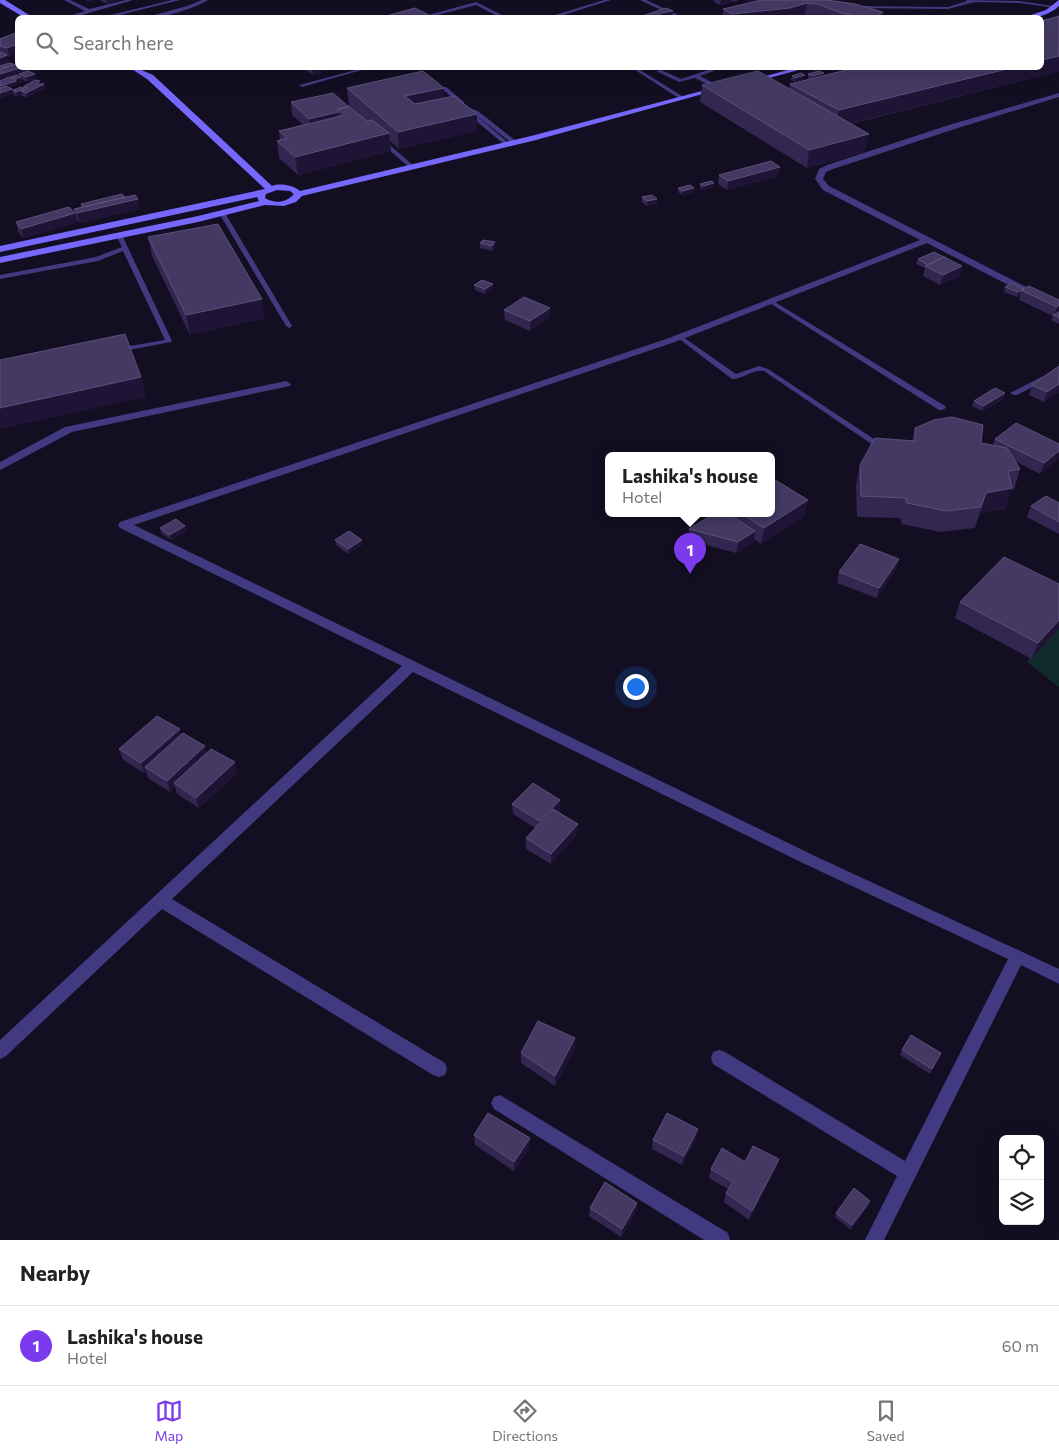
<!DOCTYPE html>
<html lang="en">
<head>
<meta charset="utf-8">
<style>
	body { margin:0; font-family:Commissioner,sans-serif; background:#f2f2f2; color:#202124 }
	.controls { position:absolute; right:15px; bottom:15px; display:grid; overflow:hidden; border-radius:8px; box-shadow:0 5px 20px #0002 }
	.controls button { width:45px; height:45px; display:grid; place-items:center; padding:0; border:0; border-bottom:1px solid #e0e0e0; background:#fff; color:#202124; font:25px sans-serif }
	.you { position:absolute; left:635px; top:686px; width:18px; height:18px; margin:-12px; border:4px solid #fff; border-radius:50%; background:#1a73e8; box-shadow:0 0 0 8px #1a73e833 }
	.badge { display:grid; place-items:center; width:32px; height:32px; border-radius:50%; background:#7c3aed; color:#fff; font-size:16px; font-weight:700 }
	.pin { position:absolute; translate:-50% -41px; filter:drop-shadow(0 1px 2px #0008) }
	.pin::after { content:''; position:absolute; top:26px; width:18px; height:15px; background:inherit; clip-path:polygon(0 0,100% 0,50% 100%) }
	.popup { position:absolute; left:605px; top:452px; width:170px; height:65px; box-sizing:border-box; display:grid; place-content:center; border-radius:8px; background:#fff; filter:drop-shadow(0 1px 4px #0005); font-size:16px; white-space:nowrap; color:#757577 }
	.popup b { font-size:19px; color:#202124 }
	.popup::after { content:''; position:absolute; left:50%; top:100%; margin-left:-10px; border:10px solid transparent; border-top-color:#fff }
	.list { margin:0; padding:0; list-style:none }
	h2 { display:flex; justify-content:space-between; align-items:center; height:65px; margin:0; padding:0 20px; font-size:21px }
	h2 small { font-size:16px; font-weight:400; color:#757577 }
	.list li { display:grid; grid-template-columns:32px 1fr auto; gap:15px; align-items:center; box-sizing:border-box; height:80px; padding:0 20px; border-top:1px solid #e0e0e0 }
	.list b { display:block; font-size:19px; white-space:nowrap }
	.list p { margin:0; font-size:16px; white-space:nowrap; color:#757577 }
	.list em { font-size:16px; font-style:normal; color:#757577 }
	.icon { flex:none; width:28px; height:28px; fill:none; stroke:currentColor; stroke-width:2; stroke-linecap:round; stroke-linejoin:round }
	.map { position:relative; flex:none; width:1059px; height:1240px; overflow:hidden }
	.search { position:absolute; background:#fff; box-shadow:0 5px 20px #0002; left:15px; right:15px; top:15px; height:55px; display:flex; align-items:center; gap:12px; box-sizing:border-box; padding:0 18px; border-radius:8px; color:#757577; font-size:19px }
	.sheet { height:145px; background:#fff }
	nav { display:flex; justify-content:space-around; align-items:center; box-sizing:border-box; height:70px; border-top:1px solid #e0e0e0; background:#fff; font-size:14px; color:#757577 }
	nav a { display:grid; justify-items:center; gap:2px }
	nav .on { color:#7c3aed }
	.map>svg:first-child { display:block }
	.green { fill:#112b2c }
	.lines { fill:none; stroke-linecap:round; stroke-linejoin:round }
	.lane { fill:#413a80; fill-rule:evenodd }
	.street { fill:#413a80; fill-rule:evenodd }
	.secondary { fill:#7668fd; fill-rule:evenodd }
	.wall { fill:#322750 }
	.shaded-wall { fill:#1e1536 }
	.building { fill:#433963; stroke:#5b517b }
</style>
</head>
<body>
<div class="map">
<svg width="1059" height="1240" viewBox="0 0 1059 1240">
	<rect width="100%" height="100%" fill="#130e22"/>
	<path class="green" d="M 1059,604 L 1059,687 L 1027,662 Z"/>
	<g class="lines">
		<path class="lane" d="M 64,0 L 70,0 L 89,9 L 126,0 L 133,0 L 72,18 L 63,18 L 85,11 Z
			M 172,0 L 180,0 L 108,18 L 98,18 Z
			M 202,0 L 208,0 C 192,10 162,18 143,18 L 187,6 Z
			M 604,0 L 611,0 L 554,18 L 545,18 Z
			M 640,0 L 646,0 L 685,18 L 678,18 Z
			M 966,0 L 1020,1 L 1058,7 L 1056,8 L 1020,3 L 975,2 L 948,9 L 855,8 L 853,7 L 855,6 L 948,7 L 967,1 Z
			M 476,2 L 508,18 L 501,18 L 476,5 L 426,18 L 417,18 Z
			M 363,68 L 369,68 L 302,87 L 299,85 Z
			M 632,68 L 637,68 L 685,98 L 680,99 Z
			M 706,68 L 710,68 L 714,71 L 700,76 L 721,87 L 721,89 L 717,89 L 695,78 L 679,82 L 656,71 L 661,70 L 681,79 L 708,70 Z
			M 442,87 L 446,87 L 464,102 L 464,104 L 460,104 L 442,89 Z
			M 469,108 L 478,111 L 517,142 L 517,144 L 513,144 L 473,113 L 510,144 L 505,145 L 468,114 L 466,110 Z
			M 380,140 L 384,140 L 414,166 L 414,168 L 410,168 L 380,142 Z
			M 220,212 L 225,213 L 292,326 L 291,327 L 289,328 L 286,326 L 219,213 Z
			M 117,234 L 122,235 L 172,341 L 171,342 L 118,352 L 115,350 L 118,348 L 165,340 L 123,251 L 98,261 L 0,279 L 0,275 L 96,257 L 122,247 L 116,235 Z
			M 770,299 L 945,406 L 946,408 L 942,410 L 939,410 L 768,302 L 768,300 Z
			M 680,335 L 736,374 L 759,366 L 768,369 L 880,443 L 876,445 L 873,445 L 764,371 C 753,369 743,379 732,379 L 678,338 L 678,336 Z
			M 1059,368 L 1059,373 L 1017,395 L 1014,395 L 1010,393 Z"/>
		<path class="street" d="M 1059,93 L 1059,97 L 958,128 L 833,169 L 826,172 L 823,179 L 829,186 L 1030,289 L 1030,293 L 1024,293 L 927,243 L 675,342 L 134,525 L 817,857 L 1059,969 L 1059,984 L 1021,965 L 884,1240 L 865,1240 L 897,1176 L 713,1064 L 711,1058 L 713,1052 L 719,1050 L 725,1052 L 905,1161 L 1008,959 L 807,865 L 413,672 L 172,899 L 445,1063 L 447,1069 L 445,1075 L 439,1077 L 433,1075 L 162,909 L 6,1056 L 0,1059 L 0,1040 L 402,666 L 120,528 L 118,525 L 120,522 L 669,338 L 920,240 L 823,190 L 815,179 L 819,169 L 827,165 L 952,124 Z
			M 286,381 L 291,384 L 290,386 L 72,432 L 0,470 L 0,462 L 65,427 Z
			M 500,1095 L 728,1233 L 730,1240 L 704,1240 L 494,1109 L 491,1103 L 494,1097 Z"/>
		<path class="secondary" d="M 0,0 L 5,0 L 34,18 L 25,18 L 0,3 Z
			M 1059,0 L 1059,6 C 1048,16 1036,18 1022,18 L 1046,10 Z
			M 130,68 L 137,68 L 153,75 L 272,186 C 280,183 293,185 300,191 L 531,136 L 717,87 L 721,89 L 536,140 L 302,196 L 296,202 L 284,206 L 265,205 L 198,222 L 0,263 L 0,257 L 198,216 L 259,201 L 257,197 L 0,252 L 0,246 L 265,189 L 147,79 ZM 277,190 L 290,191 L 294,194 C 286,203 275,204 265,198 L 266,194 Z
			M 795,68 L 806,68 L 751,83 L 747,81 Z"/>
	</g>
	<path class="wall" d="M 100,0 L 120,0 L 107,4 Z
		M 714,0 L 738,0 L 736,2 L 730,1 L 730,3 L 728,4 L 720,5 L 714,2 Z
		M 827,0 L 882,18 L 820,18 L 816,16 L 805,16 L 798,18 L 722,18 L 723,9 Z
		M 1059,16 L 1059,71 L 851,124 L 865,152 L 807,168 L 700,102 L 702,85 L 789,89 L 790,84 L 809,79 L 808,78 L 808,74 L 823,75 Z
		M 15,33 L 10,57 L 7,56 L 9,63 L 31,73 L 36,79 L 27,82 L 21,79 L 22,82 L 16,83 L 17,85 L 10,87 L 13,90 L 23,88 L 23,87 L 40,81 L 40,84 L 44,84 L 45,88 L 27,97 L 22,96 L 22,95 L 17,96 L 14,95 L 13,93 L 0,98 L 0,67 L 1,68 L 0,67 L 0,39 Z
		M 303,68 L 334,68 L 321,70 L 322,73 L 313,75 Z
		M 792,76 L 804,79 L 795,82 L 791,80 Z
		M 347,88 L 444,88 L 444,98 L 477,131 L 399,149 L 390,141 L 391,151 L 298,175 L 279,158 L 277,141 L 280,140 L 279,131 L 303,125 L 292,115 L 291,102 L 349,107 L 363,117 L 349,105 Z
		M 719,175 L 779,176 L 727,190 L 718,184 Z
		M 700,184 L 713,188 L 702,190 L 700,188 Z
		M 678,188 L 694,188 L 694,192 L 682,195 L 678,192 Z
		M 125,197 L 138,199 L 140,209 L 80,223 L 77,219 L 78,222 L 24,238 L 18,232 L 16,222 L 75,213 L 74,209 L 81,207 L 81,204 Z
		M 642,197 L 657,199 L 657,204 L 647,206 L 642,202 Z
		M 148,237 L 265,318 L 190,335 L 152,256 Z
		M 495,242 L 495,247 L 492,251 L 480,248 L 480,243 Z
		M 918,259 L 962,266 L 960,276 L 940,285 L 923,276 L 925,268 L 916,264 Z
		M 474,285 L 493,289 L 485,294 L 475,290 Z
		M 1005,287 L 1024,289 L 1059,300 L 1059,324 L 1051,320 L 1053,316 L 1019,300 L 1020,296 L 1017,297 L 1004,292 Z
		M 550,308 L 549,318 L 530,331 L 505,320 L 504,310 Z
		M 1059,366 L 1059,392 L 1044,402 L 1029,395 L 1032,385 Z
		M 1005,393 L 1003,399 L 982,411 L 972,406 L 974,401 Z
		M 915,428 L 993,445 L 995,439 L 1059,444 L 1040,474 L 1015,461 L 1020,469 L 1014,490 L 1011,490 L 1005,509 L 980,513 L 975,528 L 940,532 L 902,524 L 900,518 L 857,517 L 856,485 L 860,465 L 912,441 Z
		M 1059,503 L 1059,534 L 1027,517 L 1031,506 Z
		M 715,513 L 771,513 L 805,516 L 761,544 L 754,539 L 754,542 L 736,553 L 688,540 L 689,529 Z
		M 185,526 L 186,531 L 171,540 L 161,533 L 160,528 Z
		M 335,540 L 362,545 L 348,554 L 336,545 Z
		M 899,559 L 896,569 L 877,598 L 837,583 L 839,572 Z
		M 1059,584 L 1059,629 L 1032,659 L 955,618 L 960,602 Z
		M 181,734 L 205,746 L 207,752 L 237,773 L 199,808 L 177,794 L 175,787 L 170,792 L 148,778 L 146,772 L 144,773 L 123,760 L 119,749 Z
		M 512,804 L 560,810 L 558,812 L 577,834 L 551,864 L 526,849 L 526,838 L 535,828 L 513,814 Z
		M 575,1048 L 555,1086 L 521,1063 L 521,1053 Z
		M 902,1050 L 941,1053 L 930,1074 L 900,1055 Z
		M 474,1135 L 530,1148 L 514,1171 L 475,1145 Z
		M 696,1139 L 682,1165 L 652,1149 L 653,1140 Z
		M 779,1159 L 776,1168 L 749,1220 L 724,1202 L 726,1193 L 728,1189 L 709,1178 L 711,1169 L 745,1162 Z
		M 637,1203 L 636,1212 L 621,1237 L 589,1216 L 590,1208 Z
		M 868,1206 L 851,1230 L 835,1217 L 836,1213 Z"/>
	<path class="shaded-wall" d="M 86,0 L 96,0 L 86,3 Z
		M 106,0 L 120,0 L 107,4 Z
		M 721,0 L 731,0 L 730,3 L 728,4 L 720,5 Z
		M 747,0 L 757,0 L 757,1 L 747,2 Z
		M 807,3 L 805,16 L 798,18 L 731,18 L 732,14 Z
		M 673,11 L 672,18 L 653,18 L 662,13 Z
		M 883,12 L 882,18 L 876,18 Z
		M 18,35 L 18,53 L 10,57 L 7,48 L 14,36 Z
		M 7,55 L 9,64 L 0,67 L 0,58 Z
		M 1059,56 L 1059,71 L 836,127 L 839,110 L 1011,68 L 1042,68 L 1042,60 Z
		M 20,68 L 29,68 L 31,73 L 19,74 L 20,77 L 11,77 L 12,80 L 0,84 L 0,73 Z
		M 33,68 L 42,68 L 43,70 L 34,72 Z
		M 312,68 L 334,68 L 321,70 L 322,73 L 313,75 Z
		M 824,73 L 823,78 L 812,81 L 813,76 Z
		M 35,74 L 36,79 L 27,82 L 26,77 Z
		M 805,75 L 804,79 L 795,82 L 795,78 Z
		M 21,77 L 22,82 L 17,83 L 16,79 Z
		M 16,81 L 17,85 L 0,91 L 0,86 Z
		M 40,81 L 41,85 L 44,84 L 45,88 L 27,97 L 26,93 Z
		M 444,88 L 445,105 L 406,113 L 405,96 Z
		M 12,89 L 13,93 L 0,98 L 0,93 Z
		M 24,89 L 25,92 L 21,91 L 22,95 L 17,96 L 16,92 Z
		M 338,112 L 340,125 L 310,132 L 309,119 Z
		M 477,114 L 477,131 L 399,149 L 398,132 Z
		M 389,133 L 391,151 L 298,175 L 295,157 Z
		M 869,134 L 865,152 L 807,168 L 809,150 Z
		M 780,167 L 779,176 L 727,190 L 728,181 Z
		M 714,183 L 713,188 L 702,190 L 703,186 Z
		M 694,188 L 694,192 L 682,195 L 682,191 Z
		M 138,199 L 140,209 L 80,223 L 77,213 Z
		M 657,199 L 657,204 L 647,206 L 647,201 Z
		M 75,213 L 78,222 L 24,238 L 21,229 Z
		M 495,242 L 495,247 L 492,251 L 492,246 Z
		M 962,266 L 960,276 L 940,285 L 943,275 Z
		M 493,284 L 493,289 L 485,294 L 485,289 Z
		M 1021,291 L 1020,296 L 1017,297 L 1018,292 Z
		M 262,299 L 265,318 L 190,335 L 186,315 Z
		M 1059,305 L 1059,313 L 1054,315 L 1057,307 Z
		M 550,308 L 549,318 L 530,331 L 530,321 Z
		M 141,377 L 146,397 L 0,429 L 0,408 Z
		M 1059,384 L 1059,392 L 1044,402 L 1047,392 Z
		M 1005,393 L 1003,399 L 982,411 L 983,406 Z
		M 1059,451 L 1059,459 L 1040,474 L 1044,463 Z
		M 1012,488 L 1005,509 L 980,513 L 975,528 L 986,493 Z
		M 808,500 L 805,516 L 761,544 L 764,528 Z
		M 185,526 L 186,531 L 171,540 L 169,535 Z
		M 755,531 L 754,542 L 736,553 L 738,542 Z
		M 362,540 L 362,545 L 348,554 L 348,549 Z
		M 899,559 L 896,569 L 877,598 L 879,588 Z
		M 1059,620 L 1059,629 L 1032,659 L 1038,643 Z
		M 180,729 L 182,740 L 145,767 L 146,772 L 144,773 L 141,763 Z
		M 205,746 L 208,757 L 174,783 L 175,787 L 170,792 L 167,781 Z
		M 235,762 L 237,773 L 199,808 L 196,798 Z
		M 560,800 L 560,810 L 540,831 L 540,821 Z
		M 578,824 L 577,834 L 551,864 L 551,854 Z
		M 575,1038 L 575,1048 L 555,1086 L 555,1076 Z
		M 698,1129 L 696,1139 L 682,1165 L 684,1156 Z
		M 530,1138 L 530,1148 L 514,1171 L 514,1162 Z
		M 779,1159 L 776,1168 L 749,1220 L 752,1211 Z
		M 870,1201 L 868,1206 L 851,1230 L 852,1225 Z
		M 637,1203 L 636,1212 L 621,1237 L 622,1229 Z"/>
	<path class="building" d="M 762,0 L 827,0 L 855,4 L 883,12 L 876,18 L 866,18 L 841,13 L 818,4 L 807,3 L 790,8 L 732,14 L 723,9 Z
		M 415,8 L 435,18 L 379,18 Z
		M 666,8 L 673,11 L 662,13 L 653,17 L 654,18 L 641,18 L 639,17 Z
		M 1059,16 L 1059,56 L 1042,60 L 1042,21 Z
		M 15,33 L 18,34 L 18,35 L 14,36 L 18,37 L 18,44 L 7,48 L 0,46 L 0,39 Z
		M 0,52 L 7,55 L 0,58 Z
		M 10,63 L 13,64 L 4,68 L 0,66 Z
		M 18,63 L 18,68 L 20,68 L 0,74 L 0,69 Z
		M 855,68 L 1011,68 L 839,110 L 790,84 Z
		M 28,71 L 35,74 L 26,77 L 19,74 Z
		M 423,71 L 444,88 L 405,96 L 415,104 L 454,96 L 477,114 L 398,132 L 347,88 Z
		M 758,71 L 869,134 L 809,150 L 702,85 Z
		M 819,71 L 824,73 L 813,76 L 808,74 Z
		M 801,73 L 805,75 L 795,78 L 792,76 Z
		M 17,75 L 21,77 L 16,79 L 11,77 Z
		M 9,77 L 16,81 L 0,86 L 0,81 Z
		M 35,80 L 40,81 L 36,84 L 44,84 L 26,93 L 21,91 L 28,88 L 23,87 Z
		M 6,86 L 12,89 L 0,93 L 0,88 Z
		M 21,87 L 24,89 L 16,92 L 13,90 Z
		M 333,93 L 349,107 L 338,109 L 338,112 L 309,119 L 291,102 Z
		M 349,106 L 367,121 L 372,120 L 389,133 L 295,157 L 277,141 L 287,138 L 279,131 L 345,115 L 338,109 Z
		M 771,161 L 780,167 L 728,181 L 719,175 Z
		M 711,181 L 714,183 L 703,186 L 700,184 Z
		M 690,185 L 694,188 L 682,191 L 678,188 Z
		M 122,194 L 125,197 L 83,207 L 81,204 Z
		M 135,195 L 138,199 L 77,213 L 74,209 Z
		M 652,195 L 657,199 L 647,201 L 642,197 Z
		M 69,207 L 75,213 L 21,229 L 16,222 Z
		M 218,224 L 262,299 L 186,315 L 148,237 Z
		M 483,240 L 495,242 L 492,246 L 480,243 Z
		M 934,252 L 946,258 L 944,257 L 928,265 L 918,259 Z
		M 944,257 L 962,266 L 943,275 L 925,266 Z
		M 482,280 L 493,284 L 485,289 L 474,285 Z
		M 1012,283 L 1024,289 L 1018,292 L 1005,287 Z
		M 1029,286 L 1059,300 L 1059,305 L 1057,307 L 1021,290 Z
		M 524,297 L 550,308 L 530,321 L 504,310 Z
		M 1059,312 L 1059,318 L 1053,315 Z
		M 125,334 L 141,377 L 0,408 L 0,360 Z
		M 1059,366 L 1059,384 L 1047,392 L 1032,385 Z
		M 995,388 L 1005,393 L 983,406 L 974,401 Z
		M 952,417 L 983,425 L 981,443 L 1007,448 L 1020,469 L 1008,471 L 1012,488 L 986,493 L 981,507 L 946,511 L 907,503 L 905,498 L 861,496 L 860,465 L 875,438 L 915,441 L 915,428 L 934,420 Z
		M 1016,423 L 1059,444 L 1059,451 L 1044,463 L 995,439 Z
		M 772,478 L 808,500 L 764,528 L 740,513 L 771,513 Z
		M 1046,496 L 1059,503 L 1059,522 L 1031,506 Z
		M 715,513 L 727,513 L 755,531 L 738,542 L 689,529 Z
		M 176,519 L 185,526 L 169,535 L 160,528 Z
		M 349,531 L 362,540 L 348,549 L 335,540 Z
		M 860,544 L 899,559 L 879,588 L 839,572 Z
		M 1004,557 L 1059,584 L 1059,620 L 1038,643 L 960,602 Z
		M 157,716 L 180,729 L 141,763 L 119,749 Z
		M 183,733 L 205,746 L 167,781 L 145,767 Z
		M 211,749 L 235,762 L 196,798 L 174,783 Z
		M 533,783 L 560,800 L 540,821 L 512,804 Z
		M 553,809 L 578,824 L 551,854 L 526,838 Z
		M 538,1021 L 575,1038 L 555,1076 L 521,1053 Z
		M 911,1035 L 941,1053 L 932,1069 L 902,1050 Z
		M 488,1113 L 530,1138 L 514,1162 L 474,1135 Z
		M 667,1113 L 698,1129 L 684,1156 L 653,1140 Z
		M 753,1146 L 779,1159 L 752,1211 L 726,1193 L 733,1182 L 711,1169 L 722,1148 L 745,1162 Z
		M 605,1182 L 637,1203 L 622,1229 L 590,1208 Z
		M 854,1188 L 870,1201 L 852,1225 L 836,1213 Z"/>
</svg>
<div class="controls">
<button><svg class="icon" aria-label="locate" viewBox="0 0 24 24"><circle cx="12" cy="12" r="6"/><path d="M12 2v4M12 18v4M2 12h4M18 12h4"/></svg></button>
<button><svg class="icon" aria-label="layers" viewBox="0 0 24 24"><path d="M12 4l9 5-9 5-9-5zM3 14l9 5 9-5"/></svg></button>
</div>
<div class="you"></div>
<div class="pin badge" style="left:690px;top:574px">1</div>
<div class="popup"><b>Lashika's house</b>Hotel</div>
<div class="search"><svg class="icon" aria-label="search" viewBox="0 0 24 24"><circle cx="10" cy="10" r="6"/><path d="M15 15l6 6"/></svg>Search here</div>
</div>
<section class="sheet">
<h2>Nearby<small></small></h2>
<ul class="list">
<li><span class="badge">1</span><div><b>Lashika's house</b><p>Hotel</p></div><em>60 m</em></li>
</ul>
</section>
<nav>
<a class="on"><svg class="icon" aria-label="map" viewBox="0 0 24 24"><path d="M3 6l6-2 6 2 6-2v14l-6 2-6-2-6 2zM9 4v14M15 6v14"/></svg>Map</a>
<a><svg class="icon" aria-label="directions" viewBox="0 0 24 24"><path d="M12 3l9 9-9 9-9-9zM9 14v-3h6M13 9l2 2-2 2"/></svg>Directions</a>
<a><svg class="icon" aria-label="saved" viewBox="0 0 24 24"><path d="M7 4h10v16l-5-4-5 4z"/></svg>Saved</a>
</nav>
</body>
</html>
